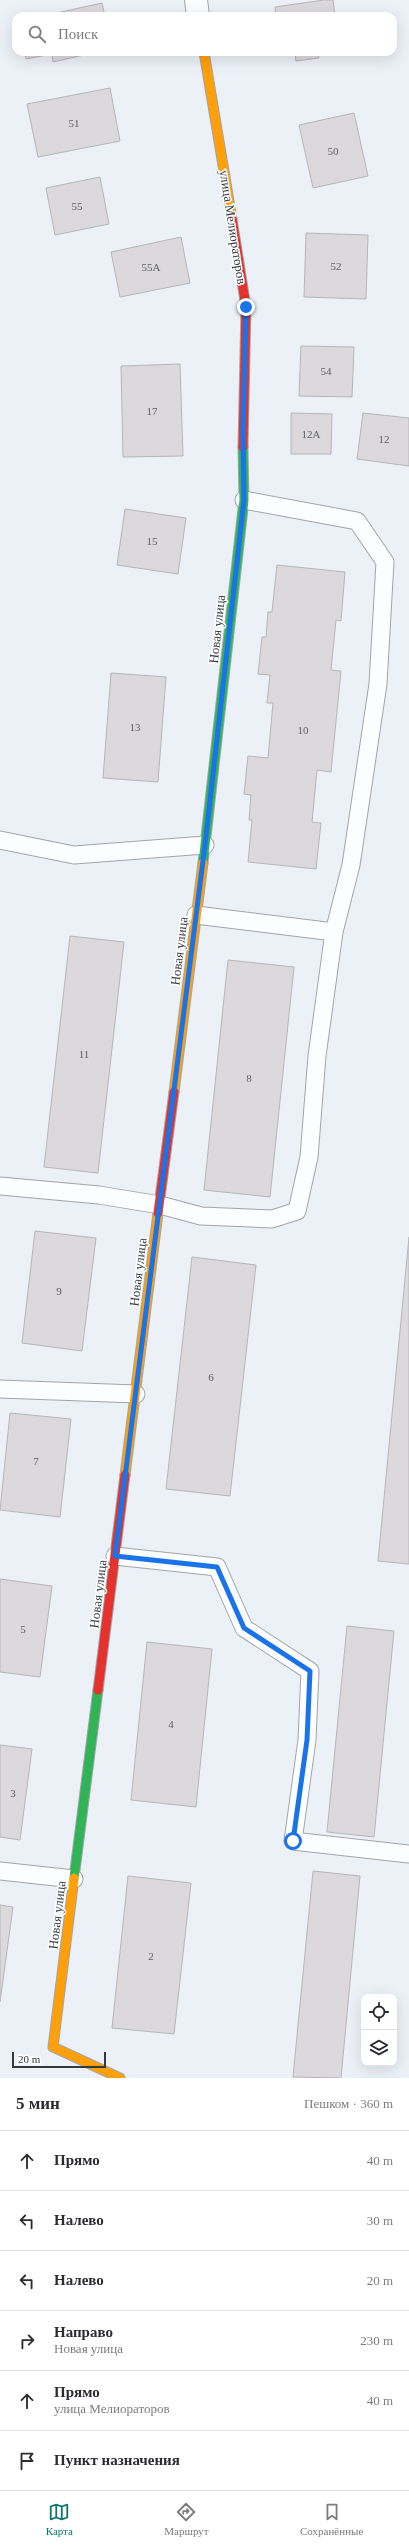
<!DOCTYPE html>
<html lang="ru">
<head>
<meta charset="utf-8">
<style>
	body { margin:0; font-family:Georgia,serif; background:#f7f7f7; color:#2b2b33 }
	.controls { position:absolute; right:12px; bottom:12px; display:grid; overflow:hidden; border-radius:8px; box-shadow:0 4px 16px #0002 }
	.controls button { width:36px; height:36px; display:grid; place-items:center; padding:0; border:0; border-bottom:1px solid #e1e1e2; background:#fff; color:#2b2b33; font:20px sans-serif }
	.scale { position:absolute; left:12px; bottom:10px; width:94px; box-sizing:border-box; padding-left:4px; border:2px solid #34393e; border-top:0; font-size:11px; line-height:14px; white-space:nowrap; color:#34393e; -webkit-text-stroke:3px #fff; paint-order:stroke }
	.stop { position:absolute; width:12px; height:12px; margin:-9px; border:3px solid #1a73e8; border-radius:50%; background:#fff }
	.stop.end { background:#1a73e8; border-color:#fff; box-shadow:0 1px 4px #0008 }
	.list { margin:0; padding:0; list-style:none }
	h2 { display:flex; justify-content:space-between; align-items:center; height:52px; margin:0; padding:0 16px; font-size:17px }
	h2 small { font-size:13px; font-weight:400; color:#7c7c81 }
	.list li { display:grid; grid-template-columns:26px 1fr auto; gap:12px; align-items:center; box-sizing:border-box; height:60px; padding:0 16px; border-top:1px solid #e1e1e2 }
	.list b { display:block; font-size:15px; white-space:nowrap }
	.list p { margin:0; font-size:13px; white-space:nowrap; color:#7c7c81 }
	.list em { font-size:13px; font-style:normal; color:#7c7c81 }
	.icon { flex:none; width:22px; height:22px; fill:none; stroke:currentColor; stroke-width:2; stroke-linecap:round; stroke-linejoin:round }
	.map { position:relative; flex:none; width:409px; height:2078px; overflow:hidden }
	.search { position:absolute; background:#fff; box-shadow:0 4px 16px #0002; left:12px; right:12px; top:12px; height:44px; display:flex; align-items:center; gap:10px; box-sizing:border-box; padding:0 14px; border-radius:12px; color:#7c7c81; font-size:15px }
	.sheet { height:412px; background:#fff }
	nav { display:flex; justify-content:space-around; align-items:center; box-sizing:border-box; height:56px; border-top:1px solid #e1e1e2; background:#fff; font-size:11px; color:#7c7c81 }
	nav a { display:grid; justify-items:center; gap:2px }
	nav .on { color:#0f766e }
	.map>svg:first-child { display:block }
	.building { fill:#dbd9dc; stroke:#b7b5b8 }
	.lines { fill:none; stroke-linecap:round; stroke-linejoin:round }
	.lane-casing { stroke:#a1a5ab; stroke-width:19 }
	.street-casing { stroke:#a1a5ab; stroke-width:24 }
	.fast-casing { stroke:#a1a5ab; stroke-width:11 }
	.slow-casing { stroke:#a1a5ab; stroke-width:11 }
	.jam-casing { stroke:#a1a5ab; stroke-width:11 }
	.lane { stroke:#fcfdfe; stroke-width:17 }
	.street { stroke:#fcfdfe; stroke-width:22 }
	.fast { stroke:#30b455; stroke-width:9 }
	.slow { stroke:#ff9f0a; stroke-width:9 }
	.jam { stroke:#e5322d; stroke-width:9 }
	.route { stroke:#1a73e8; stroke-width:5 }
	.labels { text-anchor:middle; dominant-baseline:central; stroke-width:3; stroke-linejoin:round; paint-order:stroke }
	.number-label { font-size:11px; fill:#5e6166 }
	.street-label { font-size:13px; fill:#34393e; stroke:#fff }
</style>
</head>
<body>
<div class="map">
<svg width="409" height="2078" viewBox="0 0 409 2078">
	<rect width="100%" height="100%" fill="#ecf1f7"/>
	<path class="building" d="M 324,0 L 333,0 L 335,16 L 276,16 L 275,7 Z
		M 102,3 L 105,16 L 43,16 Z
		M 25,52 L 97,52 L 53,62 L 52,54 L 26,59 Z
		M 295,52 L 318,52 L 319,58 L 296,61 Z
		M 110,88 L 120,141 L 38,157 L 27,104 Z
		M 354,113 L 368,176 L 313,188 L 299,125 Z
		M 100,177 L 109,224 L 55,235 L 46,188 Z
		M 306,233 L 368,235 L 366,299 L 304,297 Z
		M 181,237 L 190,283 L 120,297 L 111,252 Z
		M 301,346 L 354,347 L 352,397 L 299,396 Z
		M 180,364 L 183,456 L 123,457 L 121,366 Z
		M 291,413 L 332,414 L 331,454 L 291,454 Z
		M 363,413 L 409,418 L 409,466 L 357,459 Z
		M 125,509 L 186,518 L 178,574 L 117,565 Z
		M 277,565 L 345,572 L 341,621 L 336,620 L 331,670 L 341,671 L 331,772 L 317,770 L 312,822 L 321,823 L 316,869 L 248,862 L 252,820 L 249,820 L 251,795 L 244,794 L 248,756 L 268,758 L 273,703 L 267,703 L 270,675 L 258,674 L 262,637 L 266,637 L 268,612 L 272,612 Z
		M 111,673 L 166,677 L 158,782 L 103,778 Z
		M 70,936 L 124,942 L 98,1173 L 44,1167 Z
		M 228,960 L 294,967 L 270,1197 L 204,1190 Z
		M 35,1231 L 96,1238 L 82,1351 L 22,1343 Z
		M 409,1237 L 409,1564 L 378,1561 Z
		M 192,1257 L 256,1265 L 230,1496 L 166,1489 Z
		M 10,1413 L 71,1419 L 60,1517 L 0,1510 Z
		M 0,1579 L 52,1586 L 40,1677 L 0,1672 Z
		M 347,1626 L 394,1631 L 374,1837 L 327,1832 Z
		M 147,1642 L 212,1649 L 196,1807 L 131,1800 Z
		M 0,1745 L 32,1749 L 20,1840 L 0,1837 Z
		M 313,1871 L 360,1876 L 341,2078 L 293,2077 Z
		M 128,1876 L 191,1883 L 174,2034 L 112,2028 Z
		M 0,1905 L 13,1907 L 0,2002 Z"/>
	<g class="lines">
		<defs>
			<path id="lane" d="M 0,840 L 74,855 L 205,845
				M 196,915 L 334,932
				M 0,1186 L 99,1195 L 160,1205 L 201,1216 L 272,1219 L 297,1211 L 309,1157 L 317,1056 L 334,932 L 351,865 L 378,684 L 385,562 L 357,521 L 244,500
				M 0,1389 L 136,1394
				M 115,1556 L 217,1567 L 244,1628 L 310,1671 L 307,1740 L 293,1841 L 409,1854
				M 0,1871 L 74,1879"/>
			<path id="street" d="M 196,0 L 198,16"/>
			<path id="fast" d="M 203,863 L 244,500 L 243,447
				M 74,1878 L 98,1690"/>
			<path id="slow" d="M 204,52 L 232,219
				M 174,1092 L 203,863
				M 125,1475 L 158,1213
				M 74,1878 L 53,2047 L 120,2078"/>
			<path id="jam" d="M 232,219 L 246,307 L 243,447
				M 158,1213 L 174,1092
				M 98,1690 L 125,1475"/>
		</defs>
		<use href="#lane" class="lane-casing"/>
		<use href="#street" class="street-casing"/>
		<use href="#fast" class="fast-casing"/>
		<use href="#slow" class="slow-casing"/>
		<use href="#jam" class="jam-casing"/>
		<use href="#lane" class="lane"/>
		<use href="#street" class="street"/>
		<use href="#fast" class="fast"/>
		<use href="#slow" class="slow"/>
		<use href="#jam" class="jam"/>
	</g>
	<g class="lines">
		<path class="route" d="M 246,307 L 243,432 L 244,500 L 205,845 L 115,1556 L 217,1567 L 244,1628 L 310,1671 L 307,1740 L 293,1841"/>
	</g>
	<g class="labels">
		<g class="number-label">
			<text x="74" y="123">51</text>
			<text x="333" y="151">50</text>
			<text x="77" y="206">55</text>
			<text x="336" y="266">52</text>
			<text x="151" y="267">55А</text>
			<text x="326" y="371">54</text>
			<text x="152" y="411">17</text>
			<text x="311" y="434">12А</text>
			<text x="384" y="439">12</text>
			<text x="152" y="541">15</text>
			<text x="135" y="727">13</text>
			<text x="303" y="730">10</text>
			<text x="84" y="1054">11</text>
			<text x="249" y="1078">8</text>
			<text x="59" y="1291">9</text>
			<text x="211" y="1377">6</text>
			<text x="36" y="1461">7</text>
			<text x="23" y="1629">5</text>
			<text x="171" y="1724">4</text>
			<text x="13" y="1793">3</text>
			<text x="151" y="1956">2</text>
		</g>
		<g class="street-label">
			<text transform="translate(233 227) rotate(81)">улица Мелиораторов</text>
			<text transform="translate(217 629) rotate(-84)">Новая улица</text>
			<text transform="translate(179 951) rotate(-83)">Новая улица</text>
			<text transform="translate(138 1272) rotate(-83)">Новая улица</text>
			<text transform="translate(98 1594) rotate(-83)">Новая улица</text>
			<text transform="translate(57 1915) rotate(-83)">Новая улица</text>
		</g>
	</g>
</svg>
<div class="controls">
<button><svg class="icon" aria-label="locate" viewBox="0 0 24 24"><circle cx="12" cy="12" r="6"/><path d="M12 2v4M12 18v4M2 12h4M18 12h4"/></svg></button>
<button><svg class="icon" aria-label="layers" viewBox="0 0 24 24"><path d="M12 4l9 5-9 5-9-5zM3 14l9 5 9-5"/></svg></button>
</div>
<div class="scale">20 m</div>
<div class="stop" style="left:293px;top:1841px"></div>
<div class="stop end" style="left:246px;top:307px"></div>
<div class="search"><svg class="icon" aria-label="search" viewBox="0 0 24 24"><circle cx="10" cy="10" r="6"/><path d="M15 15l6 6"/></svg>Поиск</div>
</div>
<section class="sheet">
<h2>5 мин<small>Пешком · 360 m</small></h2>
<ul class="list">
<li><svg class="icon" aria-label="ahead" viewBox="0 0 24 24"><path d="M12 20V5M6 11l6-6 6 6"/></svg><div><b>Прямо</b></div><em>40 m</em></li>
<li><svg class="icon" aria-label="left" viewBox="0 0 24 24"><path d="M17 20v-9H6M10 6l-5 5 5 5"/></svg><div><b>Налево</b></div><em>30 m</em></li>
<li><svg class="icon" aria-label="left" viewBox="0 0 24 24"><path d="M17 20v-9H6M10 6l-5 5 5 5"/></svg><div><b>Налево</b></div><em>20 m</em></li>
<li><svg class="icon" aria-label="right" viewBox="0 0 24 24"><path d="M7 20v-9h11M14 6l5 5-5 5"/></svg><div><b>Направо</b><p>Новая улица</p></div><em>230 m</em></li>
<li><svg class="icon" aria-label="ahead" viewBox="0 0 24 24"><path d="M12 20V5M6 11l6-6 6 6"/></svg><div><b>Прямо</b><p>улица Мелиораторов</p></div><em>40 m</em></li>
<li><svg class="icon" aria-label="arrive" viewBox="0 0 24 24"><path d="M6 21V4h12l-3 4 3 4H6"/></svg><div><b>Пункт назначения</b></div></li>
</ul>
</section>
<nav>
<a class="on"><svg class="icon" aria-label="map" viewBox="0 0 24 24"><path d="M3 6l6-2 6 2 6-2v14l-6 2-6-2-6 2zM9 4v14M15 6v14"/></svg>Карта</a>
<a><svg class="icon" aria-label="directions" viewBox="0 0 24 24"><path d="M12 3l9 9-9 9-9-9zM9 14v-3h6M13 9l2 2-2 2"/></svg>Маршрут</a>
<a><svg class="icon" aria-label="saved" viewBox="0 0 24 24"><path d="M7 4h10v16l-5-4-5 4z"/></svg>Сохранённые</a>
</nav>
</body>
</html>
